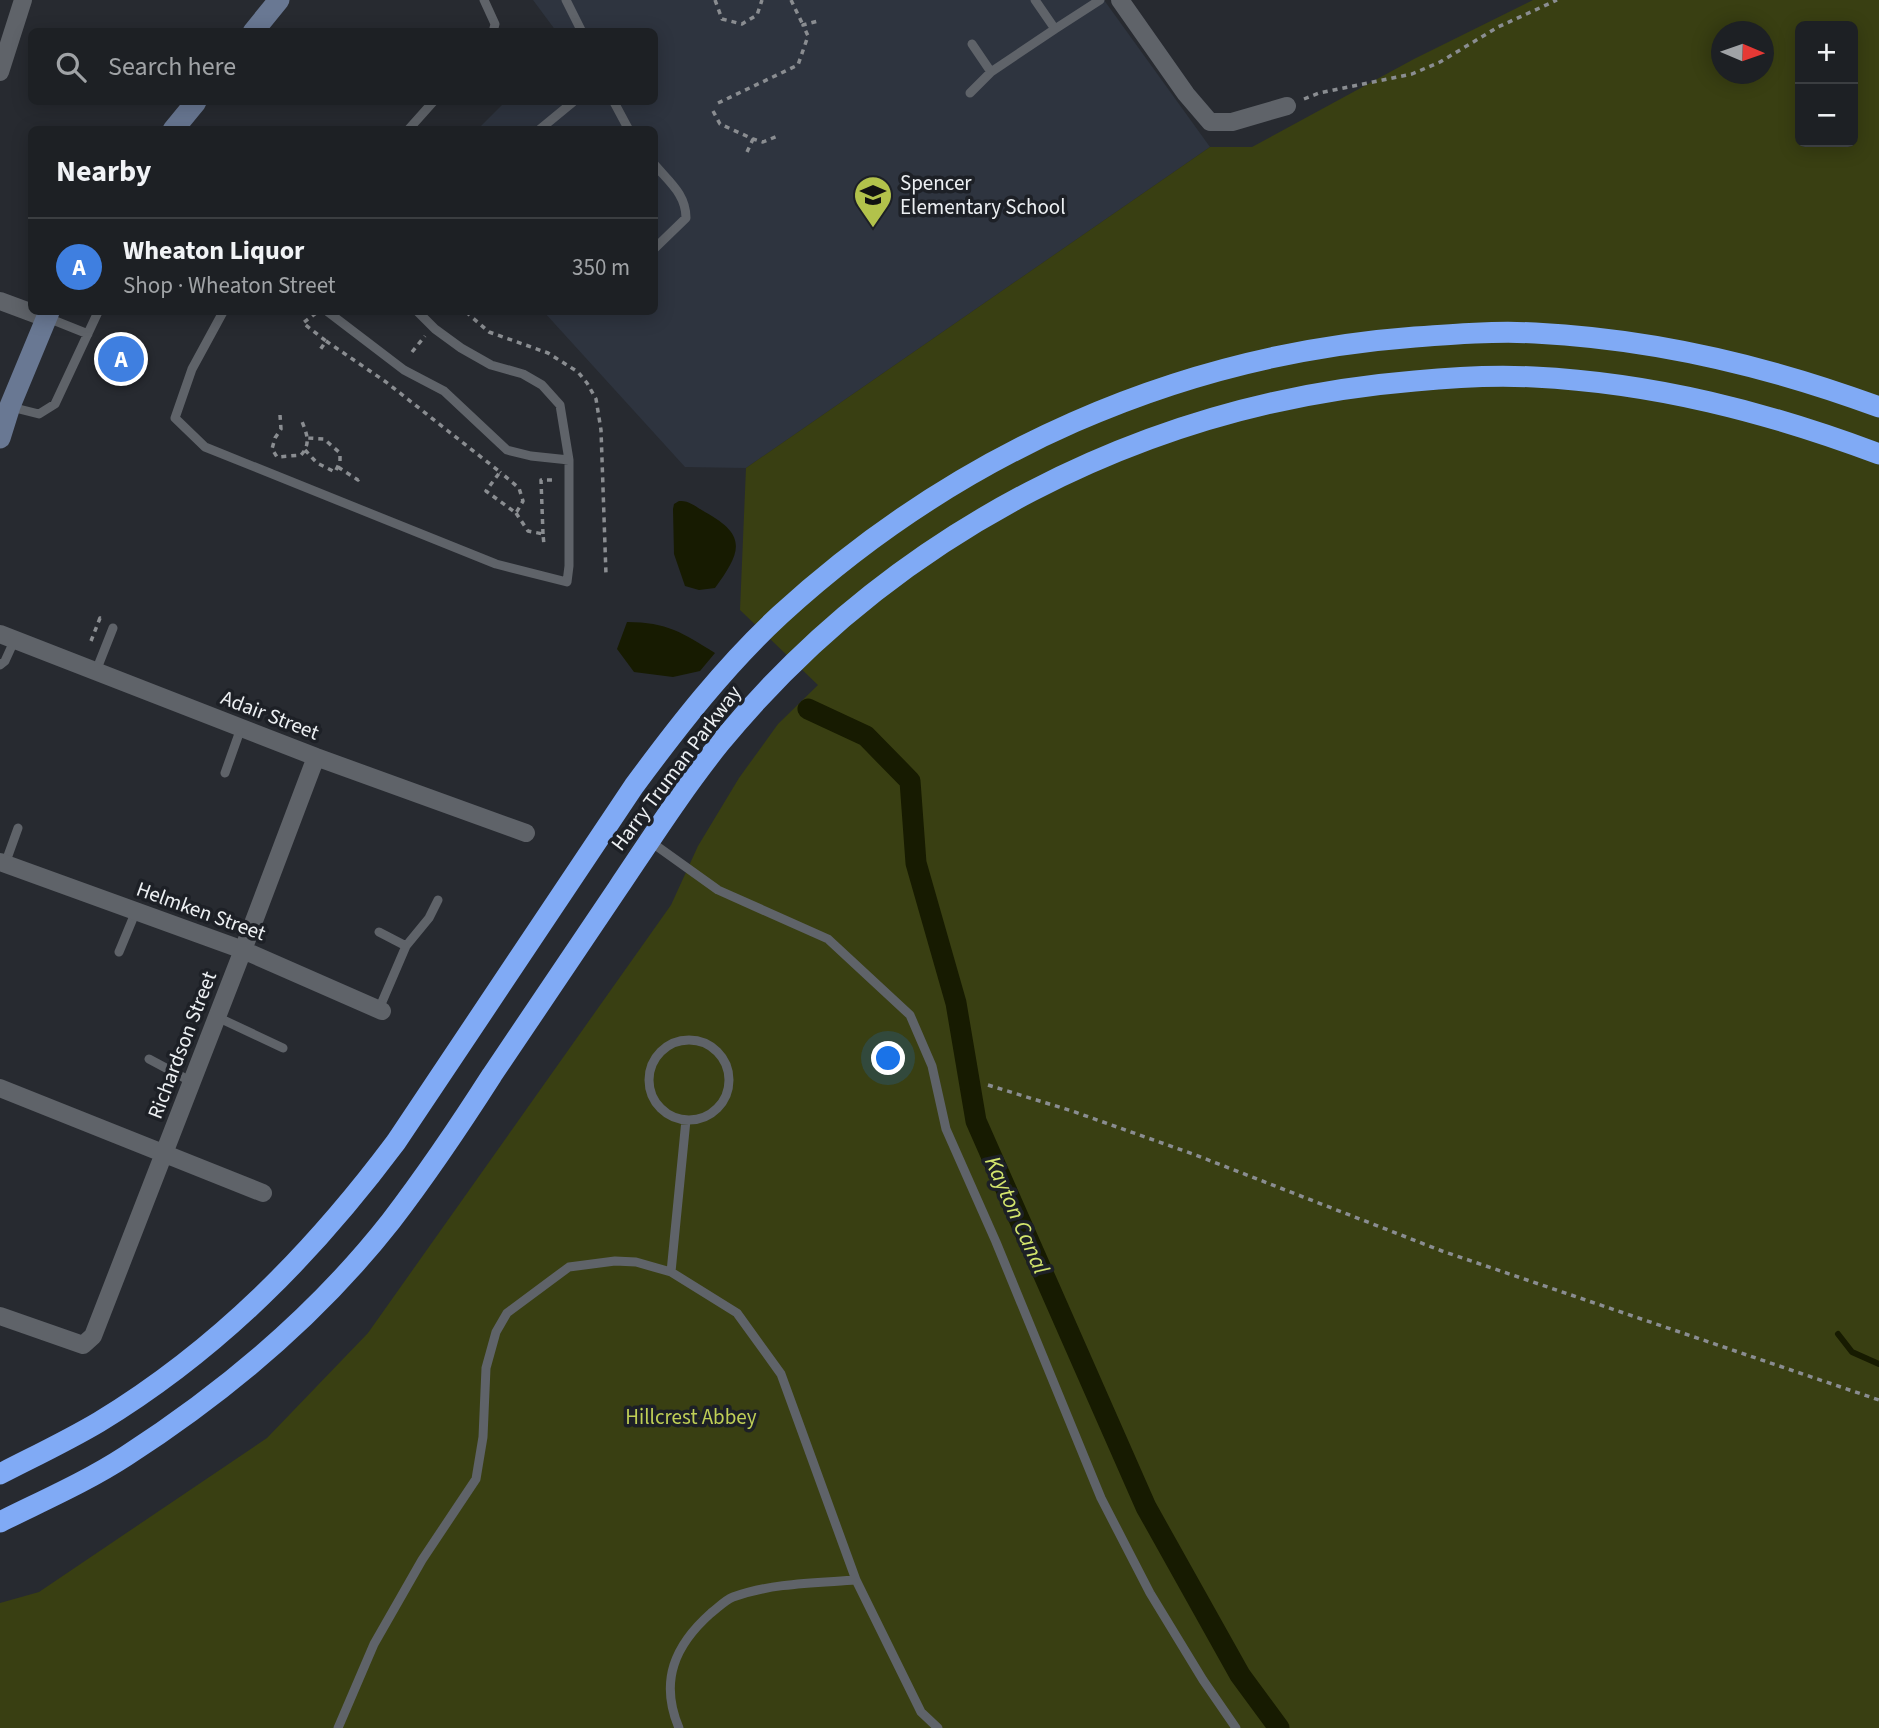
<!DOCTYPE html>
<html lang="en">
<head>
<meta charset="utf-8">
<style>
	body { margin:0; font-family:"Source Sans 3",sans-serif; background:#25282c; color:#f1f3f6 }
	.controls { position:absolute; right:21px; top:21px; display:grid; overflow:hidden; border-radius:10px; box-shadow:0 4px 18px #0003 }
	.controls button { width:63px; height:63px; display:grid; place-items:center; padding:0; border:0; border-bottom:2px solid #3b3e41; background:#1d2024; color:#f1f3f6; font:35px sans-serif }
	.compass { position:absolute; left:1711px; top:21px; width:63px; height:63px; border-radius:50%; background:#1d2024; box-shadow:0 4px 18px #0003; rotate:92deg }
	.you { position:absolute; left:889px; top:1059px; width:24px; height:24px; margin:-18px; border:5px solid #fff; border-radius:50%; background:#1a73e8; box-shadow:0 0 0 10px #1a73e833 }
	.badge { display:grid; place-items:center; width:46px; height:46px; border-radius:50%; background:#b2c24b; color:#fff; font-size:23px; font-weight:700 }
	.pin { position:absolute; translate:-50% -50%; border:4px solid #fff; box-shadow:0 2px 7px #0006 }
	.list { margin:0; padding:0; list-style:none }
	h2 { display:flex; justify-content:space-between; align-items:center; height:91px; margin:0; padding:0 28px; font-size:30px }
	h2 small { font-size:23px; font-weight:400; color:#a0a3a6 }
	.list li { display:grid; grid-template-columns:46px 1fr auto; gap:21px; align-items:center; box-sizing:border-box; height:98px; padding:0 28px; border-top:2px solid #3b3e41 }
	.list b { display:block; font-size:26px; white-space:nowrap }
	.list p { margin:0; font-size:23px; white-space:nowrap; color:#a0a3a6 }
	.list em { font-size:23px; font-style:normal; color:#a0a3a6 }
	.icon { flex:none; width:38px; height:38px; fill:none; stroke:currentColor; stroke-width:2; stroke-linecap:round; stroke-linejoin:round }
	.map { position:relative; flex:none; width:1879px; height:1728px; overflow:hidden }
	.search { position:absolute; background:#1d2024; box-shadow:0 4px 18px #0003; left:28px; top:28px; width:630px; height:77px; display:flex; align-items:center; gap:18px; box-sizing:border-box; padding:0 24px; border-radius:10px; color:#a0a3a6; font-size:26px }
	.panel { position:absolute; background:#1d2024; box-shadow:0 4px 18px #0003; left:28px; top:126px; width:630px; height:189px; border-radius:10px }
	.map>svg:first-child { display:block }
	.built { fill:#2e343f }
	.green { fill:#393f12; fill-rule:evenodd }
	.water { fill:#171b01 }
	.lines { fill:none; stroke-linecap:round; stroke-linejoin:round }
	.stream { stroke:#171b01; stroke-width:6 }
	.canal { stroke:#171b01; stroke-width:21 }
	.path { stroke:#8a8d91; stroke-width:3.5; stroke-dasharray:5 5; stroke-linecap:butt }
	.lane { stroke:#5f6369; stroke-width:9 }
	.street { stroke:#5f6369; stroke-width:18 }
	.secondary { stroke:#697893; stroke-width:21 }
	.highway { stroke:#80aaf5; stroke-width:21 }
	.labels { text-anchor:middle; dominant-baseline:central; stroke-width:7; stroke-linejoin:round; paint-order:stroke }
	.poi-label { font-size:21px; fill:#edf0f3; stroke:#1d2026; text-anchor:start }
	.street-label { font-size:21px; fill:#edf0f3; stroke:#1d2026 }
	.park-label { font-size:21px; fill:#bfcf56; stroke:#1d2026 }
	.water-label { font-size:23px; font-style:italic; fill:#d4e66d; stroke:#1d2026 }
</style>
</head>
<body>
<div class="map">
<svg width="1879" height="1728" viewBox="0 0 1879 1728">
	<rect width="100%" height="100%" fill="#272a30"/>
	<path class="built" d="M 533,0 L 1104,0 L 1210,147 L 746,468 L 685,467 L 544,312 L 654,312 L 654,130 L 477,130 L 505,102 L 654,102 L 654,32 L 556,31 Z"/>
	<path class="green" d="M 1533,0 L 1879,0 L 1879,1728 L 0,1728 L 0,1603 L 39,1592 L 267,1438 L 368,1333 L 671,905 L 698,846 L 739,778 L 778,724 L 818,685 L 740,610 L 746,468 L 1210,147 L 1252,147 L 1414,59 ZM 1800,26 L 1853,26 L 1853,142 L 1800,142 ZM 1722,32 L 1764,32 L 1764,74 L 1722,74 Z"/>
	<path class="water" d="M 679,501 C 689,500 696,507 705,512 C 749,536 740,553 715,588 L 699,590 L 685,586 L 674,554 L 673,509 L 674,504 Z
		M 627,622 C 667,622 683,633 715,653 L 700,671 L 673,677 L 634,672 L 617,649 Z"/>
	<g class="lines">
		<path class="stream" d="M 1838,1334 L 1852,1352 L 1879,1364"/>
		<path class="canal" d="M 808,709 L 866,736 L 910,781 L 916,863 L 956,1003 L 976,1121 L 1146,1507 L 1240,1675 L 1279,1728"/>
		<path class="path" d="M 715,0 L 722,19 L 742,24 L 757,15 L 762,0
			M 791,0 L 803,25
			M 1304,99 L 1319,93 L 1412,74 L 1440,62 L 1498,27 L 1557,0
			M 718,103 L 798,65 L 808,36 L 803,25 L 818,21
			M 713,111 L 720,124 L 753,139 L 763,142 L 780,135
			M 747,152 L 753,139
			M 466,312 L 489,332 L 548,353 L 578,372 L 587,383 L 596,399 L 601,430 L 606,575
			M 316,313 L 303,323 L 326,341 L 320,350
			M 326,341 L 386,382 L 500,472 L 486,491 L 516,513 L 523,501 L 519,488 L 500,472
			M 412,352 L 425,336
			M 280,415 L 281,429 L 275,438 L 272,449 L 277,457 L 301,455 C 312,443 306,432 301,419
			M 305,450 L 317,463 L 335,472 L 340,462 L 340,453 L 324,439 L 308,438
			M 338,467 L 358,480 L 362,476
			M 516,513 L 528,531 L 543,534 L 544,545
			M 543,534 L 541,480 L 555,480
			M 91,641 L 100,618 L 102,620
			M 988,1085 L 1072,1111 L 1193,1154 L 1442,1251 L 1879,1400"/>
		<path class="lane" d="M 484,0 L 495,24 L 493,32
			M 566,0 L 582,32
			M 1035,0 L 1055,29 L 1100,0
			M 972,44 L 991,72 L 1055,29
			M 970,93 L 991,72
			M 614,102 L 629,130
			M 408,130 L 433,102
			M 539,130 L 573,102
			M 654,164 C 669,182 686,194 686,218 L 654,249
			M 223,312 L 192,369 L 175,418 L 205,447 L 496,564 L 567,582 L 569,566 L 569,460 L 531,456 L 507,450 L 444,391 L 404,370 L 328,312
			M 418,312 L 435,329 L 461,348 L 491,365 L 523,374 L 542,385 L 560,405 L 569,460
			M 48,318 L 88,334
			M 11,407 L 39,414 L 55,404 L 98,312
			M 0,665 L 5,661 L 15,639
			M 96,671 L 113,628
			M 225,773 L 241,728
			M 651,842 L 718,890 L 828,939 L 910,1015 L 932,1066 L 946,1129 L 996,1242 L 1101,1498 L 1150,1593 L 1203,1680 L 1236,1728
			M 5,864 L 18,828
			M 379,932 L 406,946
			M 119,952 L 136,911
			M 379,1009 L 406,946 L 429,918 L 438,900
			M 217,1017 L 283,1048
			M649 1080a40 40 0 1 1 80 0a40 40 0 1 1-80 0Z
			M 149,1059 L 192,1082
			M 671,1272 L 686,1120
			M 338,1728 L 374,1644 L 422,1560 L 476,1479 L 483,1437 L 486,1368 L 496,1332 L 507,1313 L 569,1267 L 615,1261 L 636,1262 L 671,1272 L 737,1313 L 781,1374 L 856,1580 L 921,1712 L 938,1728
			M 679,1728 C 659,1681 675,1645 711,1613 C 718,1608 725,1600 733,1597 C 772,1583 814,1583 856,1580"/>
		<path class="street" d="M 1120,0 L 1186,94 L 1210,122 L 1232,122 L 1287,106
			M 0,72 L 23,0
			M 0,301 L 46,318
			M 0,634 L 316,757 L 526,833
			M 0,862 L 243,950 L 382,1011
			M 0,1088 L 263,1193
			M 0,1316 L 83,1345 L 93,1336 L 243,950 L 316,757"/>
		<path class="secondary" d="M 253,32 L 279,0
			M 173,130 L 196,102
			M 0,438 L 10,406 L 49,312"/>
		<path class="highway" d="M 0,1474 C 33,1457 67,1441 99,1422 C 219,1349 313,1253 396,1142 L 634,786 C 679,725 725,666 780,615 C 957,453 1176,355 1415,337 C 1455,334 1495,331 1535,333 C 1654,339 1768,366 1879,407
			M 0,1522 C 42,1501 86,1482 126,1456 C 225,1392 318,1314 391,1221 C 427,1174 460,1125 492,1075 C 534,1013 576,951 618,888 C 651,839 683,789 720,743 C 893,533 1144,403 1415,381 C 1455,377 1494,375 1534,377 C 1654,383 1767,412 1879,454"/>
	</g>
	<defs>
		<symbol id="school-pin" viewBox="-11 -11 22 30"><path d="M0 17L-7.5 6A9.5 9.5 0 1 1 7.5 6Z" fill="#b2c24b" stroke="#1d2026"/><path d="M0-5L7-2L0 1L-7-2ZM-4 1L0 2.5L4 1V4Q0 6-4 4Z" fill="#111"/></symbol>
	</defs>
	<g fill-rule="evenodd">
		<use href="#school-pin" x="851" y="173" width="44" height="60"/>
	</g>
	<g class="labels">
		<g class="poi-label">
			<text x="900" y="183">Spencer<tspan x="900" dy="24">Elementary School</tspan></text>
		</g>
		<g class="street-label">
			<text transform="translate(270 715) rotate(21)">Adair Street</text>
			<text transform="translate(676 768) rotate(-53)">Harry Truman Parkway</text>
			<text transform="translate(201 911) rotate(20)">Helmken Street</text>
			<text transform="translate(182 1045) rotate(-69)">Richardson Street</text>
		</g>
		<g class="park-label">
			<text x="691" y="1417">Hillcrest Abbey</text>
		</g>
		<g class="water-label">
			<text transform="translate(1017 1215) rotate(66)">Kayton Canal</text>
		</g>
	</g>
</svg>
<div class="controls">
<button>+</button>
<button>−</button>
</div>
<svg class="compass" viewBox="-18 -18 36 36"><path d="M0-13l5 13h-10z" fill="#e53935"/><path d="M0 13l5-13h-10z" fill="#a0a3a6"/></svg>
<div class="you"></div>
<div class="pin badge" style="left:121px;top:359px;background:#3f7fe0">A</div>
<div class="search"><svg class="icon" aria-label="search" viewBox="0 0 24 24"><circle cx="10" cy="10" r="6"/><path d="M15 15l6 6"/></svg>Search here</div>
<section class="panel">
<h2>Nearby<small></small></h2>
<ul class="list">
<li><span class="badge" style="background:#3f7fe0">A</span><div><b>Wheaton Liquor</b><p>Shop · Wheaton Street</p></div><em>350 m</em></li>
</ul>
</section>
</div>
</body>
</html>
